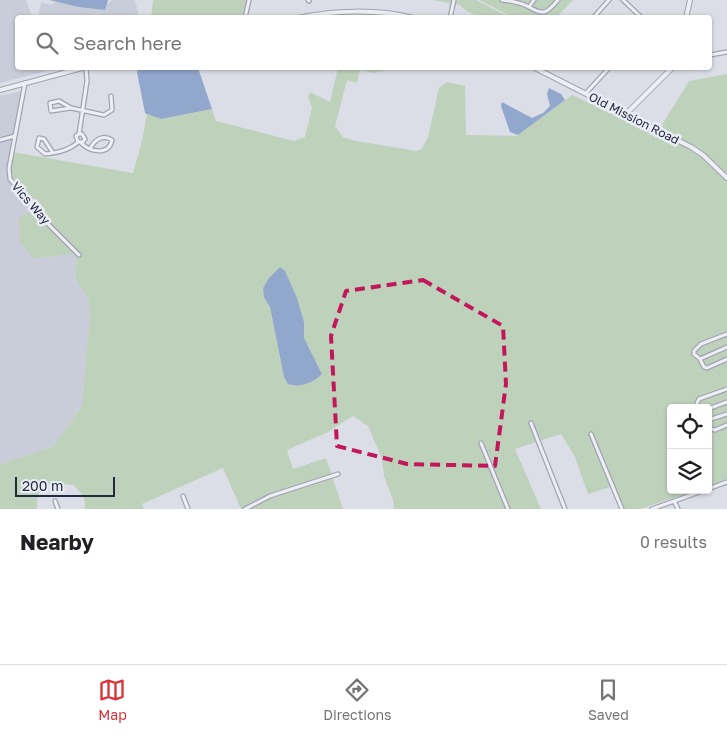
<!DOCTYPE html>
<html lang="en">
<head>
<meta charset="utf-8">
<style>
	body { margin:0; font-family:"Golos Text",sans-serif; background:#f2f2f2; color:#202124 }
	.controls { position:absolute; right:15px; bottom:15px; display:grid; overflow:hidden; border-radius:5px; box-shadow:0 1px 4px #0004 }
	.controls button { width:45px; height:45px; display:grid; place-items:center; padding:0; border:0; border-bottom:1px solid #e0e0e0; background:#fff; color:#202124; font:25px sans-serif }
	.scale { position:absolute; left:15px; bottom:12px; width:100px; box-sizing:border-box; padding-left:5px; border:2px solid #232a3e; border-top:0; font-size:14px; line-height:18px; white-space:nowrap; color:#232a3e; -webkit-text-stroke:4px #eaedf5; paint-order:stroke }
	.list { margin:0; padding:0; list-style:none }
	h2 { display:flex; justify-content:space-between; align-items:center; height:65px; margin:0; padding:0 20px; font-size:21px }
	h2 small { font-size:16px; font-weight:400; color:#757577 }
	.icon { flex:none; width:28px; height:28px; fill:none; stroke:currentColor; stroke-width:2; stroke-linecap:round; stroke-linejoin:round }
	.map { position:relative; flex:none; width:727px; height:509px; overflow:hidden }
	.search { position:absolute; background:#fff; box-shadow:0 1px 4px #0004; left:15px; right:15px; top:15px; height:55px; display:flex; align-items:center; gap:12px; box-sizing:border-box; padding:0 18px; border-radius:5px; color:#757577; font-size:19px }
	.sheet { height:155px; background:#fff }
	nav { display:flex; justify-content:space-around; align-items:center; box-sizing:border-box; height:70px; border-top:1px solid #e0e0e0; background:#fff; font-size:14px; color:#757577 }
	nav a { display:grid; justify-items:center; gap:2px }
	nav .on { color:#dc3037 }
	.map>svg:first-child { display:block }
	.built { fill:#c8cdd9 }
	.green { fill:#bed2bb; fill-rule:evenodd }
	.water { fill:#91a7cc }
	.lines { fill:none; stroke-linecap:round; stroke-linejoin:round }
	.minor-casing { stroke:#a0a4b1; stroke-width:5.5 }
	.tertiary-casing { stroke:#a0a4b1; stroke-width:6 }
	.minor { stroke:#edeff5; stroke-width:3 }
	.tertiary { stroke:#edeff5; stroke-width:4 }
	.marked { fill:none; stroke:#c2185b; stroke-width:4; stroke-dasharray:10 6; stroke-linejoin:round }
	.labels { text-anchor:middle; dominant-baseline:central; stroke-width:5; stroke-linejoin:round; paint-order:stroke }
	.street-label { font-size:12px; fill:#232a3e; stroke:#eaedf5 }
</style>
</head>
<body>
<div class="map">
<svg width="727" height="509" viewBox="0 0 727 509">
	<rect width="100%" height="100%" fill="#dbdee7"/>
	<path class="built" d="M 0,0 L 26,0 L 32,17 L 18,18 L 18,68 L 58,68 L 0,83 Z
		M 112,0 L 135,0 L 139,17 L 38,18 L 41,2 L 51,5 L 55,2 L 104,10 L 108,3 Z
		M 25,90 L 7,177 L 39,209 L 34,258 L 78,254 L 75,271 L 76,280 L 88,298 L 90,314 L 82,405 L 54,446 L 0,464 L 0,96 Z"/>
	<path class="green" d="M 153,0 L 249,0 L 246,17 L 151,18 Z
		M 433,0 L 476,0 L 509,17 C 495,17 469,18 460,5 Z
		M 479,0 L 573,0 L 556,18 L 512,17 Z
		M 338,68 L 383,68 L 383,71 L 373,73 L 360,69 L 357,83 L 347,80 L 335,126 L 343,137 L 356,141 L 416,151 L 422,149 L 428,137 L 439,88 L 447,82 L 465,86 L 466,135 L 517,136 L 572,95 L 636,125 L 638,122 L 690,149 L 701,157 L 727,180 L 727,479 L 708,487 L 708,408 L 671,408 L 671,490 L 698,490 L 640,509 L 625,509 L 614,486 L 588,494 L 575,457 L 561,434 L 515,449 L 541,509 L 394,509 L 393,500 L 384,476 L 382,459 L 368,426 L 353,416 L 328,432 L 287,450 L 293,469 L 326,458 L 343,509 L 241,509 L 223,468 L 142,504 L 144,509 L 85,509 L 84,497 L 74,485 L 54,483 L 41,487 L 37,499 L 37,509 L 0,509 L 0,464 L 54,446 L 82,405 L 90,314 L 88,298 L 76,280 L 75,271 L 78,254 L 33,258 L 20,242 L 19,217 L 39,209 L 7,177 L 12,152 L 133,173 L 142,141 L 147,114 L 161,119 L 212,109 L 216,121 L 294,141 L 305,137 L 312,108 L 308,97 L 310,92 L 330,102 ZM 285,271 L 304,322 L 304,338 L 322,374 L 284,377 L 270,307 Z
		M 727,74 L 727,176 L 695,146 L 665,131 L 662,125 L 689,81 Z"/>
	<path class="water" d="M 49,0 L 108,0 L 105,10 L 79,7 Z
		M 139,68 L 198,68 L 212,109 L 161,119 L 147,114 L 145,113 L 137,72 Z
		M 549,88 L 561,94 L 565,100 L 518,135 L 510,132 L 501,106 L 502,102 L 532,118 L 543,113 L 550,106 L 547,94 Z
		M 280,267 L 285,271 L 297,298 L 304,322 L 304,338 L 322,374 C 313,383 300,388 288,384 L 284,377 L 270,307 L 264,297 L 263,288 L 269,278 Z"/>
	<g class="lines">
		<defs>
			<path id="minor" d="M 308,0 L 309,1
				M 502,0 C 511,1 522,3 529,7 C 544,16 547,13 558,0
				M 623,0 L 642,18
				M 529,7 L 534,0
				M 245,18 L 249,0
				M 450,18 L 454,0
				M 593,18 L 609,0
				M 710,55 L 727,52
				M 25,83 L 9,168 L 10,179 L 49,225 L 79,255
				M 586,93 L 609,68
				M 71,108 L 59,101 L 50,103 L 51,111 L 71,108 L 104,115 L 112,110 L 111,96
				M 79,134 L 87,81 L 86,68
				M 0,140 L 15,136
				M 81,143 C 90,152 109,156 112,140 C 103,134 94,140 90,149
				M 53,153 L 44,139 L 39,138 L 37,147 L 45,154 C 56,153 69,151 78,142 L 83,142 L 85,139 L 82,134 L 79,134 L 76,136 L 78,142
				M 727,334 L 701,344 L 694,351 L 694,354 L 700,359 L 704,367 L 707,368 L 727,359
				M 700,359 L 727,347
				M 697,408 L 697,403 L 699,399 L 727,389
				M 708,409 L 727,402
				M 708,420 L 727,414
				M 531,423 L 565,509
				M 708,428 L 715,430 L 727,425
				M 591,434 L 622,509
				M 481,443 L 508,509
				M 708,489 L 727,482
				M 183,496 L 188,509
				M 55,501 L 58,509
				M 674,501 L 678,509
				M 245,509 L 270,496 L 338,474
				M 652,509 L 705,490"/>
			<path id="tertiary" d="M 298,18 C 332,10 379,9 413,18
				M 686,18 L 690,0
				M 535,68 L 691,147 L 703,155 L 727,178
				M 0,90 L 82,68
				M 626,114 L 672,68"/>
		</defs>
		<use href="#minor" class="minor-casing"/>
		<use href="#tertiary" class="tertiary-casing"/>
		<use href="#minor" class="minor"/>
		<use href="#tertiary" class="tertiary"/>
	</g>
	<path class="marked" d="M 423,280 L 503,326 L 506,384 L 495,466 L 407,464 L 337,446 L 331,336 L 346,291 Z"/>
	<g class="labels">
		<g class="street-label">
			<text transform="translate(634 118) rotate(27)">Old Mission Road</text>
			<text transform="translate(31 203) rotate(49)">Vics Way</text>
		</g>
	</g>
</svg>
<div class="controls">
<button><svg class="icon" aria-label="locate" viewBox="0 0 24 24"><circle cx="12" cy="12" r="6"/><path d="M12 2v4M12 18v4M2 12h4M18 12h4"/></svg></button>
<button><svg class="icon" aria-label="layers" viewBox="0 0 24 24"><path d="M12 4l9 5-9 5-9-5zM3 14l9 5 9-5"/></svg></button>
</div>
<div class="scale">200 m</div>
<div class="search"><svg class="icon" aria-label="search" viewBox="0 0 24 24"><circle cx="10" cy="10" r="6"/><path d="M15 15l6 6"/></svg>Search here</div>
</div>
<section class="sheet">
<h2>Nearby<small>0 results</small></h2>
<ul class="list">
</ul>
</section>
<nav>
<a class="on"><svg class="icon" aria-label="map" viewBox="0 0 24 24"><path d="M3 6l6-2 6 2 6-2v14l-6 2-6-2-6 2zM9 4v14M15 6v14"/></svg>Map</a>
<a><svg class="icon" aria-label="directions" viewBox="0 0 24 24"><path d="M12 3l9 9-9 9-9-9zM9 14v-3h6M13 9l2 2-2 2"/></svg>Directions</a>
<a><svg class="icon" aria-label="saved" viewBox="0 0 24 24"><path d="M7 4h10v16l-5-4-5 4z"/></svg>Saved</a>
</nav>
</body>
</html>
